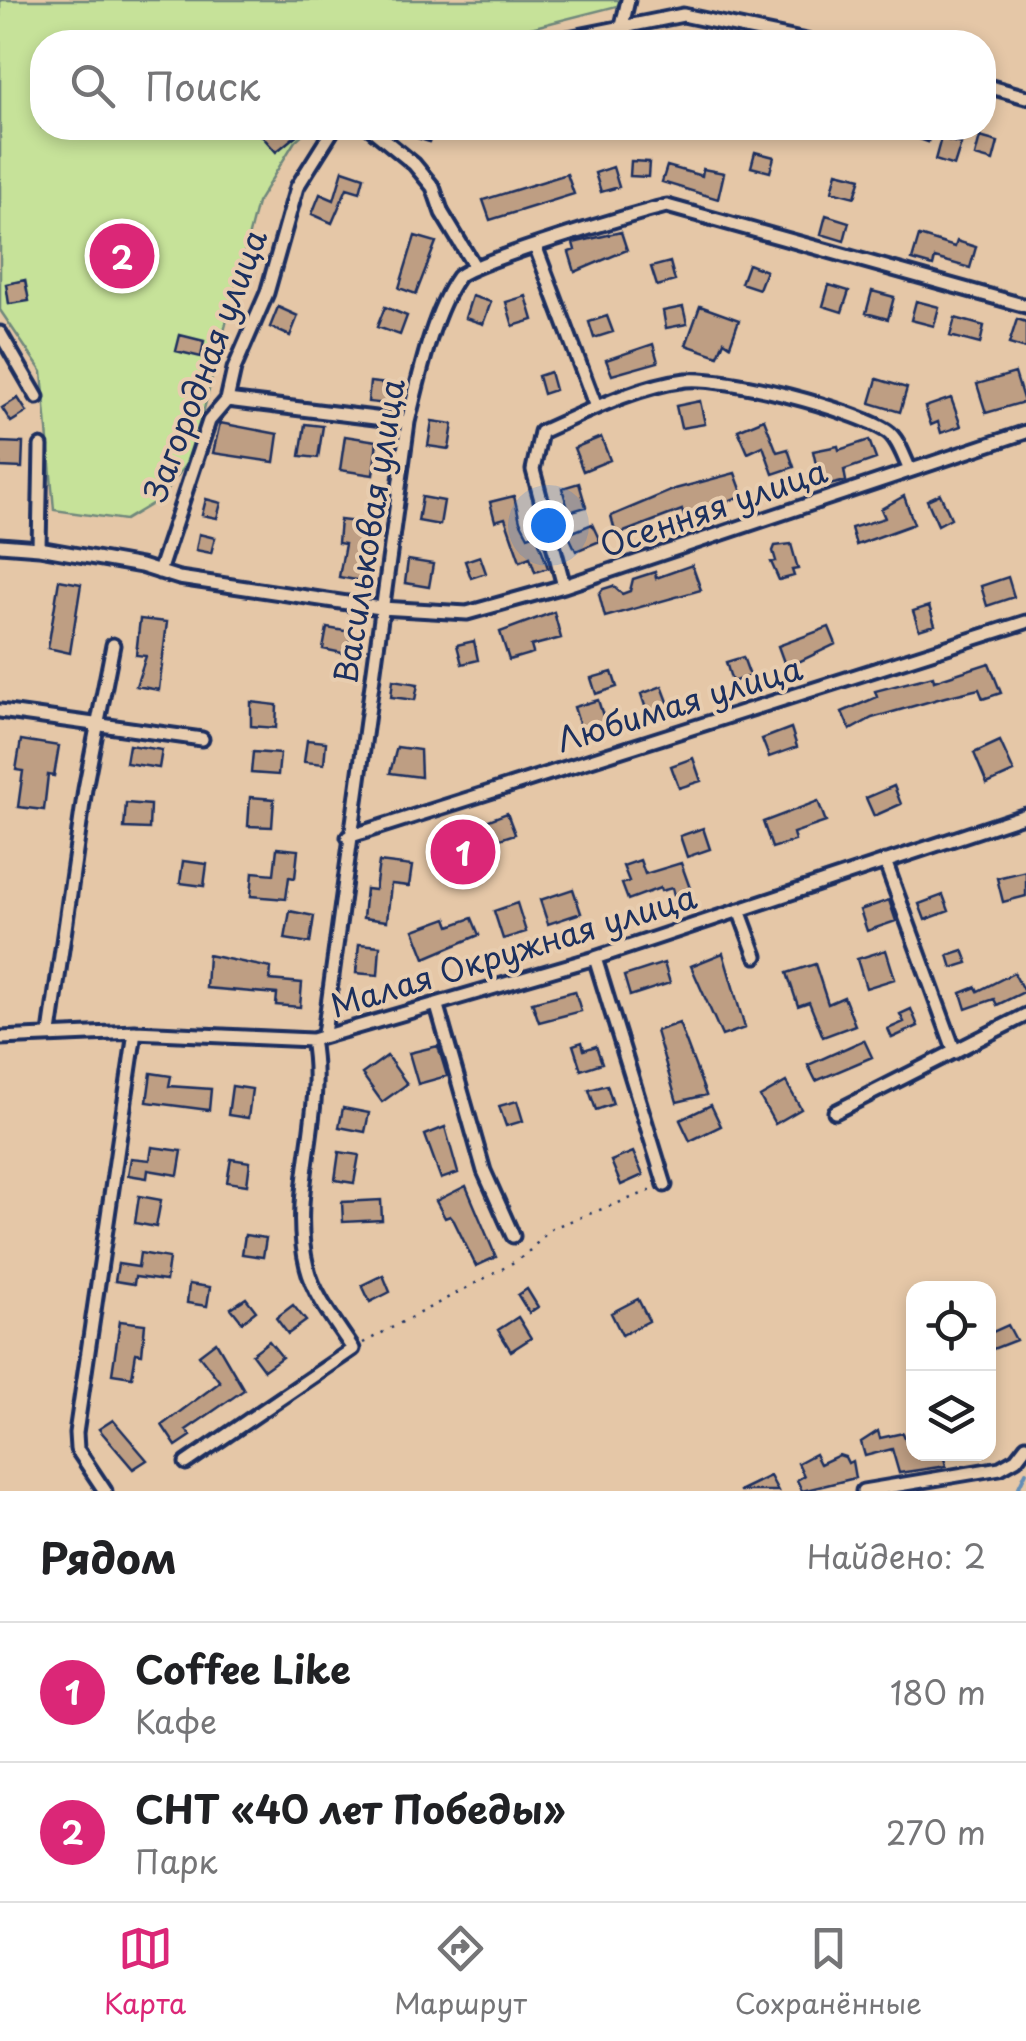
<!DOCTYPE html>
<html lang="ru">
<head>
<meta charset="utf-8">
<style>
	body { margin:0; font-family:"Playpen Sans",sans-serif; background:#f6f6f6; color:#202124 }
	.controls { position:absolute; right:30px; bottom:30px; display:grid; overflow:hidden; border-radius:20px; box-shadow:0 5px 15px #0003 }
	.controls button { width:90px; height:90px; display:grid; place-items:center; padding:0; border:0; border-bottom:2px solid #e0e0e0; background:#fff; color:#202124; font:50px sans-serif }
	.you { position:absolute; left:548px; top:525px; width:35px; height:35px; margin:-25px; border:8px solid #fff; border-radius:50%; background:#1a73e8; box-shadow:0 0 0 15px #1a73e833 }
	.badge { display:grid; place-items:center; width:65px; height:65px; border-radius:50%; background:#db2777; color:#fff; font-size:32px; font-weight:700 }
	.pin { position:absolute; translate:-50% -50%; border:5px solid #fff; box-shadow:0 2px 10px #0006 }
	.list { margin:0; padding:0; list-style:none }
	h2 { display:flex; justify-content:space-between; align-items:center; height:130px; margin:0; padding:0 40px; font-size:42px }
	h2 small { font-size:32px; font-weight:400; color:#757577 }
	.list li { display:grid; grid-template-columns:65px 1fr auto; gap:30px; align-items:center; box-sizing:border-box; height:140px; padding:0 40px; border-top:2px solid #e0e0e0 }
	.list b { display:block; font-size:38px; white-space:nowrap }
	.list p { margin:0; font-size:32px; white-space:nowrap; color:#757577 }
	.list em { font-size:32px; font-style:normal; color:#757577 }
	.icon { flex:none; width:55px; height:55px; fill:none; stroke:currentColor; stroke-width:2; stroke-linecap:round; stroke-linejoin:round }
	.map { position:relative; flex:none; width:1026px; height:1491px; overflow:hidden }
	.search { position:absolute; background:#fff; box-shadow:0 5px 15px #0003; left:30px; right:30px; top:30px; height:110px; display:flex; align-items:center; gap:25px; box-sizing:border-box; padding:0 35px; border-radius:40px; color:#757577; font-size:38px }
	.sheet { height:410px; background:#fff }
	nav { display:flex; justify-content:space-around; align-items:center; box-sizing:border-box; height:140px; border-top:2px solid #e0e0e0; background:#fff; font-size:28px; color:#757577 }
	nav a { display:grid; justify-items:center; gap:5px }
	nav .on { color:#db2777 }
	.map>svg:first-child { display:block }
	.green { fill:#c6e299; stroke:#70887c; stroke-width:2.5 }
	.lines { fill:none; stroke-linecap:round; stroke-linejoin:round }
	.stream { stroke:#628db6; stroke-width:4 }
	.building { fill:#be9e83; stroke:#1b2f5e; stroke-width:2.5 }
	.minor-casing { stroke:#1b2f5e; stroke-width:19 }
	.path { stroke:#1b2f5e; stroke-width:2.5; stroke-dasharray:2.5 8; stroke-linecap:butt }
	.minor { stroke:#e8cdaf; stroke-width:11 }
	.labels { text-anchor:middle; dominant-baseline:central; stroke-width:8; stroke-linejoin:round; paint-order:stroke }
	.street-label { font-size:32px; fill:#1b2f5e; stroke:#e8cdaf }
</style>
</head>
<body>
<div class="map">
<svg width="1026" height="1491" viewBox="0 0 1026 1491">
	<rect width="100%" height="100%" fill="#e5c7a7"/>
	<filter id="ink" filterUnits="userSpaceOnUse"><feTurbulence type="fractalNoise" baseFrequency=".01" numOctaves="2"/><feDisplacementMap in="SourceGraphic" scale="20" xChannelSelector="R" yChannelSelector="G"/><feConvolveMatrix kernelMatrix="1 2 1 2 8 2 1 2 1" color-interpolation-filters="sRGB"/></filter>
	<g filter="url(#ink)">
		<path class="green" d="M 0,0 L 622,0 L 617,6 L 476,42 L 42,42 L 42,128 L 309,128 L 295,141 L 257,203 L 192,456 L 160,499 L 125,520 L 54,510 L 42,372 L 0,310 Z"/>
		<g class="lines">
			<path class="stream" d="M 1017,1491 L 1026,1472"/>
		</g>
		<path class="building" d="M 271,128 L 305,128 L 276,152 L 262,136 Z
			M 410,128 L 434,128 L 429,142 L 408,135 Z
			M 889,128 L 932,128 L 928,142 Z
			M 980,137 L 998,142 L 993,161 L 975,156 Z
			M 941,138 L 961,144 L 954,166 L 935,160 Z
			M 755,152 L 774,157 L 770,172 L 751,167 Z
			M 631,161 L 649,162 L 648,177 L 630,176 Z
			M 667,166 L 702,176 L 703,169 L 724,173 L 718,199 L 662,182 Z
			M 613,167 L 619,187 L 601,192 L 595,173 Z
			M 343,170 L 364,177 L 360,192 L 347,188 L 332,223 L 312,214 L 320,194 L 334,200 Z
			M 837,172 L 861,178 L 855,197 L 832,191 Z
			M 567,174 L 574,194 L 490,220 L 483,200 Z
			M 826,215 L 849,222 L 844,241 L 821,234 Z
			M 621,232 L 627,250 L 575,272 L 569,252 L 575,250 L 573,243 Z
			M 415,236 L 436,242 L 416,294 L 399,288 Z
			M 919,236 L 955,247 L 957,241 L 976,247 L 970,268 L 935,258 L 933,266 L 912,260 Z
			M 670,262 L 675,281 L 657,286 L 651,267 Z
			M 748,264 L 766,271 L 759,289 L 741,283 Z
			M 25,280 L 29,301 L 9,304 L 6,284 Z
			M 829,285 L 849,291 L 842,312 L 823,306 Z
			M 872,291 L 894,297 L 888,319 L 866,313 Z
			M 472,296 L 491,302 L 483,324 L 465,318 Z
			M 526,296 L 533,320 L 513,326 L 506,302 Z
			M 916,301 L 939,307 L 934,326 L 911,320 Z
			M 700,306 L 739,320 L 730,345 L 724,341 L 718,356 L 686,345 Z
			M 278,307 L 298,316 L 290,336 L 270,327 Z
			M 385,307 L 407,316 L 400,335 L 377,327 Z
			M 683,307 L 687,324 L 666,328 L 663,311 Z
			M 607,316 L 613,332 L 594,338 L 589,322 Z
			M 955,318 L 984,326 L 980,344 L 950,336 Z
			M 1017,319 L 1026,322 L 1026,349 L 1009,344 Z
			M 180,335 L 204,341 L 201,357 L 176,351 Z
			M 653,344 L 658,362 L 612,375 L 606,360 Z
			M 550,372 L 555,390 L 543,394 L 538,376 Z
			M 1015,373 L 1024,402 L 986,413 L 977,384 Z
			M 877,379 L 907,388 L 900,412 L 870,403 Z
			M 370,382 L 389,384 L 387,404 L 368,402 Z
			M 18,398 L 27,412 L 11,422 L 2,408 Z
			M 951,398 L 961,426 L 941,433 L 938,422 L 931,425 L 925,407 Z
			M 700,401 L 705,424 L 681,428 L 676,406 Z
			M 764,419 L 777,452 L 788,449 L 794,467 L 773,474 L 763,446 L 748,453 L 738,430 Z
			M 432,421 L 453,424 L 449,449 L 428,446 Z
			M 220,423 L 278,434 L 274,462 L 213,453 Z
			M 305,424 L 323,426 L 318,458 L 300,456 Z
			M 345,436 L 377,441 L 373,475 L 340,470 Z
			M 601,437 L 610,460 L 583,471 L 574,448 Z
			M 869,440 L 876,459 L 844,470 L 846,481 L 821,487 L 813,451 L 838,446 L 839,450 Z
			M 0,442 L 23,443 L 22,468 L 0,467 Z
			M 735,473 L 743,495 L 685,519 L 682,510 L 616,535 L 611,516 L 675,489 Z
			M 579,483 L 586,507 L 569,512 L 562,488 Z
			M 940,494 L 951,518 L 938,525 L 927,500 Z
			M 514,496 L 520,521 L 528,536 L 536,533 L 548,568 L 535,572 L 530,557 L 520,561 L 505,518 L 495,521 L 490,502 Z
			M 904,496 L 914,524 L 856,545 L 851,528 L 885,518 L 881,509 Z
			M 422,497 L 444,501 L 440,525 L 418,521 Z
			M 206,499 L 221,503 L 217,518 L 202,515 Z
			M 340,520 L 367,523 L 361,581 L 339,577 L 345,544 L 338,543 Z
			M 592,524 L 600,541 L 576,551 L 568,534 Z
			M 199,534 L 215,538 L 211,553 L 196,550 Z
			M 791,544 L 798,569 L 792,570 L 794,576 L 779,580 L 771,562 L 776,561 L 773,551 L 775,546 Z
			M 480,556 L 486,573 L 471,578 L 465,561 Z
			M 408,560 L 433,564 L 429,587 L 405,583 Z
			M 692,565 L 701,590 L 605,617 L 599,594 L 603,589 L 613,586 L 622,594 L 630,591 L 633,579 L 655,572 L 656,578 Z
			M 1008,577 L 1014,597 L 987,606 L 981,586 Z
			M 59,580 L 81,584 L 70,653 L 48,648 Z
			M 929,606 L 935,625 L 919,630 L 913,611 Z
			M 554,612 L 561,638 L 531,646 L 533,653 L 509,660 L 500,632 Z
			M 140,619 L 167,622 L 159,690 L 136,686 L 146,656 L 136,655 Z
			M 829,627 L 836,644 L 786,668 L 778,646 Z
			M 327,628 L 351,632 L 347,654 L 323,649 Z
			M 474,641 L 478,660 L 462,664 L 457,645 Z
			M 743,657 L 750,676 L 732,682 L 726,662 Z
			M 989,663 L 1001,693 L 983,699 L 979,689 L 945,697 L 872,718 L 850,730 L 842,712 L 877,697 L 875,691 L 933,676 L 934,681 Z
			M 612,672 L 617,687 L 596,694 L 591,678 Z
			M 393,680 L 418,684 L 415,700 L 391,697 Z
			M 662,686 L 670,707 L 648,715 L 641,694 Z
			M 598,700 L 605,722 L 581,730 L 574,707 Z
			M 251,702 L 277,705 L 276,728 L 251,726 Z
			M 791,728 L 797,747 L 769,757 L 762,739 Z
			M 21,740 L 59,746 L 54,776 L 48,775 L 44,810 L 18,807 L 23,771 L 16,770 Z
			M 307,740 L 326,742 L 324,764 L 304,762 Z
			M 1000,741 L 1014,772 L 987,784 L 974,753 Z
			M 129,745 L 162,750 L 159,768 L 126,763 Z
			M 397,747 L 420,750 L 421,777 L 390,773 Z
			M 253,752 L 280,754 L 278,775 L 251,773 Z
			M 693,758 L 701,781 L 679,788 L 671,766 Z
			M 894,786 L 901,804 L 874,816 L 866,798 Z
			M 250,797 L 274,799 L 272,827 L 248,826 Z
			M 818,801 L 826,822 L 793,833 L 795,841 L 772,848 L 763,822 Z
			M 126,803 L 150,805 L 149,829 L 124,828 Z
			M 507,813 L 515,834 L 461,852 L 455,833 Z
			M 703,828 L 710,849 L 687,857 L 680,836 Z
			M 277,848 L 298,850 L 295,878 L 289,877 L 286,899 L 251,896 L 253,872 L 274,874 Z
			M 640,860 L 645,874 L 681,863 L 691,891 L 674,896 L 672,888 L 661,891 L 660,888 L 628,900 L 622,884 L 629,881 L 623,866 Z
			M 183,861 L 207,864 L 204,886 L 180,883 Z
			M 379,862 L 412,866 L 409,886 L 391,884 L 387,921 L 363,918 L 366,889 L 375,890 Z
			M 1026,871 L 1026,896 L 1003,902 L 997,878 Z
			M 573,889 L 581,913 L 548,924 L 540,900 Z
			M 943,895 L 949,911 L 925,920 L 919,904 Z
			M 889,900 L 896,921 L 867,931 L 860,910 Z
			M 517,903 L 526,932 L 503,939 L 494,911 Z
			M 290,911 L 314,916 L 310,943 L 285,939 Z
			M 447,918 L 450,926 L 472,918 L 479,935 L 425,958 L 414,930 Z
			M 359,944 L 380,946 L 378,975 L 356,973 Z
			M 886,950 L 895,979 L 866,988 L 857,959 Z
			M 963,950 L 968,963 L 952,968 L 948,955 Z
			M 723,953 L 745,1028 L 722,1036 L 691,966 Z
			M 208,955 L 271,968 L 270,980 L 302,983 L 300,1007 L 276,1005 L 277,994 L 206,988 Z
			M 664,963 L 670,983 L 630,996 L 624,976 Z
			M 815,964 L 828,1004 L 844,997 L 855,1025 L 823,1037 L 809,1002 L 798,1006 L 787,973 Z
			M 1014,973 L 1024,992 L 997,1005 L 994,999 L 966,1009 L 961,993 L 976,987 L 978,991 Z
			M 575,991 L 581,1011 L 539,1022 L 532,1002 Z
			M 911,1009 L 918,1026 L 892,1038 L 888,1029 L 904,1022 L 900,1014 Z
			M 679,1023 L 706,1095 L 677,1102 L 656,1031 Z
			M 864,1040 L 872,1057 L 816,1081 L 808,1065 Z
			M 582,1042 L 584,1050 L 596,1046 L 602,1063 L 581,1070 L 573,1045 Z
			M 438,1046 L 447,1076 L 418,1084 L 409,1053 Z
			M 387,1056 L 407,1084 L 382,1102 L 362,1074 Z
			M 151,1073 L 171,1076 L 169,1086 L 211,1089 L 209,1110 L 147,1102 Z
			M 786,1082 L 801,1109 L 775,1124 L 760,1097 Z
			M 607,1085 L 613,1104 L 596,1110 L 589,1090 Z
			M 232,1086 L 252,1089 L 248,1118 L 228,1115 Z
			M 517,1101 L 523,1121 L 506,1126 L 499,1106 Z
			M 711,1105 L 721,1126 L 690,1141 L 680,1120 Z
			M 343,1108 L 369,1113 L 365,1132 L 339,1127 Z
			M 445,1127 L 458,1173 L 441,1179 L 425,1135 Z
			M 152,1147 L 182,1151 L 178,1175 L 148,1170 L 147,1178 L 128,1175 L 131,1158 L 150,1160 Z
			M 339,1152 L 359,1155 L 354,1183 L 335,1180 Z
			M 633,1152 L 643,1175 L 621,1185 L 611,1161 Z
			M 231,1159 L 250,1162 L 247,1185 L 227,1182 Z
			M 466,1186 L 496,1257 L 476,1266 L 454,1221 L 450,1216 L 445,1218 L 436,1201 Z
			M 139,1196 L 161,1200 L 156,1227 L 135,1223 Z
			M 381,1200 L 382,1220 L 343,1222 L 342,1202 Z
			M 245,1235 L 266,1238 L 263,1257 L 242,1254 Z
			M 140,1253 L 169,1258 L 166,1281 L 135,1277 L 134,1284 L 115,1281 L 118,1264 L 138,1267 Z
			M 383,1275 L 390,1292 L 370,1302 L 362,1285 Z
			M 189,1284 L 210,1287 L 207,1306 L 187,1303 Z
			M 527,1289 L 538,1307 L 529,1313 L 518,1295 Z
			M 246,1298 L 256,1311 L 242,1322 L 231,1308 Z
			M 638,1299 L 649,1321 L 622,1335 L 611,1313 Z
			M 293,1305 L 306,1321 L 288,1334 L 276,1318 Z
			M 518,1317 L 531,1338 L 511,1351 L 498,1330 Z
			M 120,1321 L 145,1324 L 142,1354 L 136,1353 L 132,1377 L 112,1374 Z
			M 1008,1325 L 1016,1340 L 988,1351 L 988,1334 Z
			M 269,1341 L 282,1357 L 264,1370 L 252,1354 Z
			M 216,1342 L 244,1390 L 186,1430 L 191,1436 L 176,1446 L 162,1425 L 220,1382 L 199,1355 Z
			M 113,1420 L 147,1460 L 133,1469 L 99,1429 Z
			M 878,1431 L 880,1438 L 903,1433 L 912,1454 L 943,1454 L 946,1466 L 899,1473 L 892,1449 L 865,1456 L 861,1442 Z
			M 815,1454 L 820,1464 L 839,1455 L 845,1457 L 848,1463 L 852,1461 L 855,1478 L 802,1491 L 797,1480 L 804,1476 L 798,1463 Z
			M 770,1476 L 778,1491 L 739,1491 Z"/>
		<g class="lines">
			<defs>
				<path id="minor" d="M 622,26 L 628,0
					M 548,42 L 683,15 L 811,42
					M 984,85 L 1026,97
					M 370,128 L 414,164 L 433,187 L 442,213 L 473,264
					M 536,248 L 596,407
					M 0,333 L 37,397
					M 227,400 L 408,422
					M 0,545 L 39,548 L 141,566 L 179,578 L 381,608 L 467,613 L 564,586 L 1026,432
					M 39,548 L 41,446
					M 159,572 L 209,421 L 227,400 L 234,369 L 267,293 L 297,187 L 334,128
					M 564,586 L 533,470 L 541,432 C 586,412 637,386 686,380 C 725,376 853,409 887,431 C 898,438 904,458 910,470
					M 0,711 L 202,739
					M 348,837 L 1026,622
					M 885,861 L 955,1052
					M 739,910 L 756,956
					M 595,958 L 665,1185
					M 437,1006 L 484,1171 L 513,1236
					M 50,1033 L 85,789 L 113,645
					M 324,1034 L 408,422 C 419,378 432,314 458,277 C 467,264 641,211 667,206 L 1026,306
					M 0,1038 L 135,1032 L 312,1040 L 595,958 L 1026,815
					M 835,1112 L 1026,1015
					M 186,1463 L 353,1349 C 336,1323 314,1296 307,1267 C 288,1193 326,1114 312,1040
					M 105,1491 L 77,1449 L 76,1433 L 135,1032
					M 863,1491 L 1000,1468 L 1016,1459 L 1026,1446"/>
			</defs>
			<use href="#minor" class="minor-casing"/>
			<path class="path" d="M 363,1343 L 502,1269 L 524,1256 L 552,1228 L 655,1189"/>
			<use href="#minor" class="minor"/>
		</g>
	</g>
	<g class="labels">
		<g class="street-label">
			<text transform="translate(204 365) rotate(-69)">Загородная улица</text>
			<text transform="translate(713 507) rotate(-19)">Осенняя улица</text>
			<text transform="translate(368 531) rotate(-81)">Васильковая улица</text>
			<text transform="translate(679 703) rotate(-17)">Любимая улица</text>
			<text transform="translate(513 950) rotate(-17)">Малая Окружная улица</text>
		</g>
	</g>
</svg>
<div class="controls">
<button><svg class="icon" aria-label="locate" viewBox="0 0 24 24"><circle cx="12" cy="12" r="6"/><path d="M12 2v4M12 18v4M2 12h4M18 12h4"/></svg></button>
<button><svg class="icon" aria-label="layers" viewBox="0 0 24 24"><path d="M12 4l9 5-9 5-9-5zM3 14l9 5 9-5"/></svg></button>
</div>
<div class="you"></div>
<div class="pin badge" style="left:463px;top:852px">1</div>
<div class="pin badge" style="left:122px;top:256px">2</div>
<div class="search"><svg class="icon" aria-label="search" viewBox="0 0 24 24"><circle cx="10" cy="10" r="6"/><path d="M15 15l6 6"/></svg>Поиск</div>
</div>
<section class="sheet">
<h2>Рядом<small>Найдено: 2</small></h2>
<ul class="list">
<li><span class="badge">1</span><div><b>Coffee Like</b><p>Кафе</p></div><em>180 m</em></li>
<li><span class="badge">2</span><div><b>СНТ «40 лет Победы»</b><p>Парк</p></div><em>270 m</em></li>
</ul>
</section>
<nav>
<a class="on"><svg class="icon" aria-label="map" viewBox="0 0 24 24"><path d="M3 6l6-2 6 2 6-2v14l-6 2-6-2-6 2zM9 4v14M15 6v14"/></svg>Карта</a>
<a><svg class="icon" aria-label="directions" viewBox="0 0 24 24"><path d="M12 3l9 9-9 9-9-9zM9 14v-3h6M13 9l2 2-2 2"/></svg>Маршрут</a>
<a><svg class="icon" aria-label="saved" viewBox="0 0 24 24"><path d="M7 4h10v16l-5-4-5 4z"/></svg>Сохранённые</a>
</nav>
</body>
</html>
